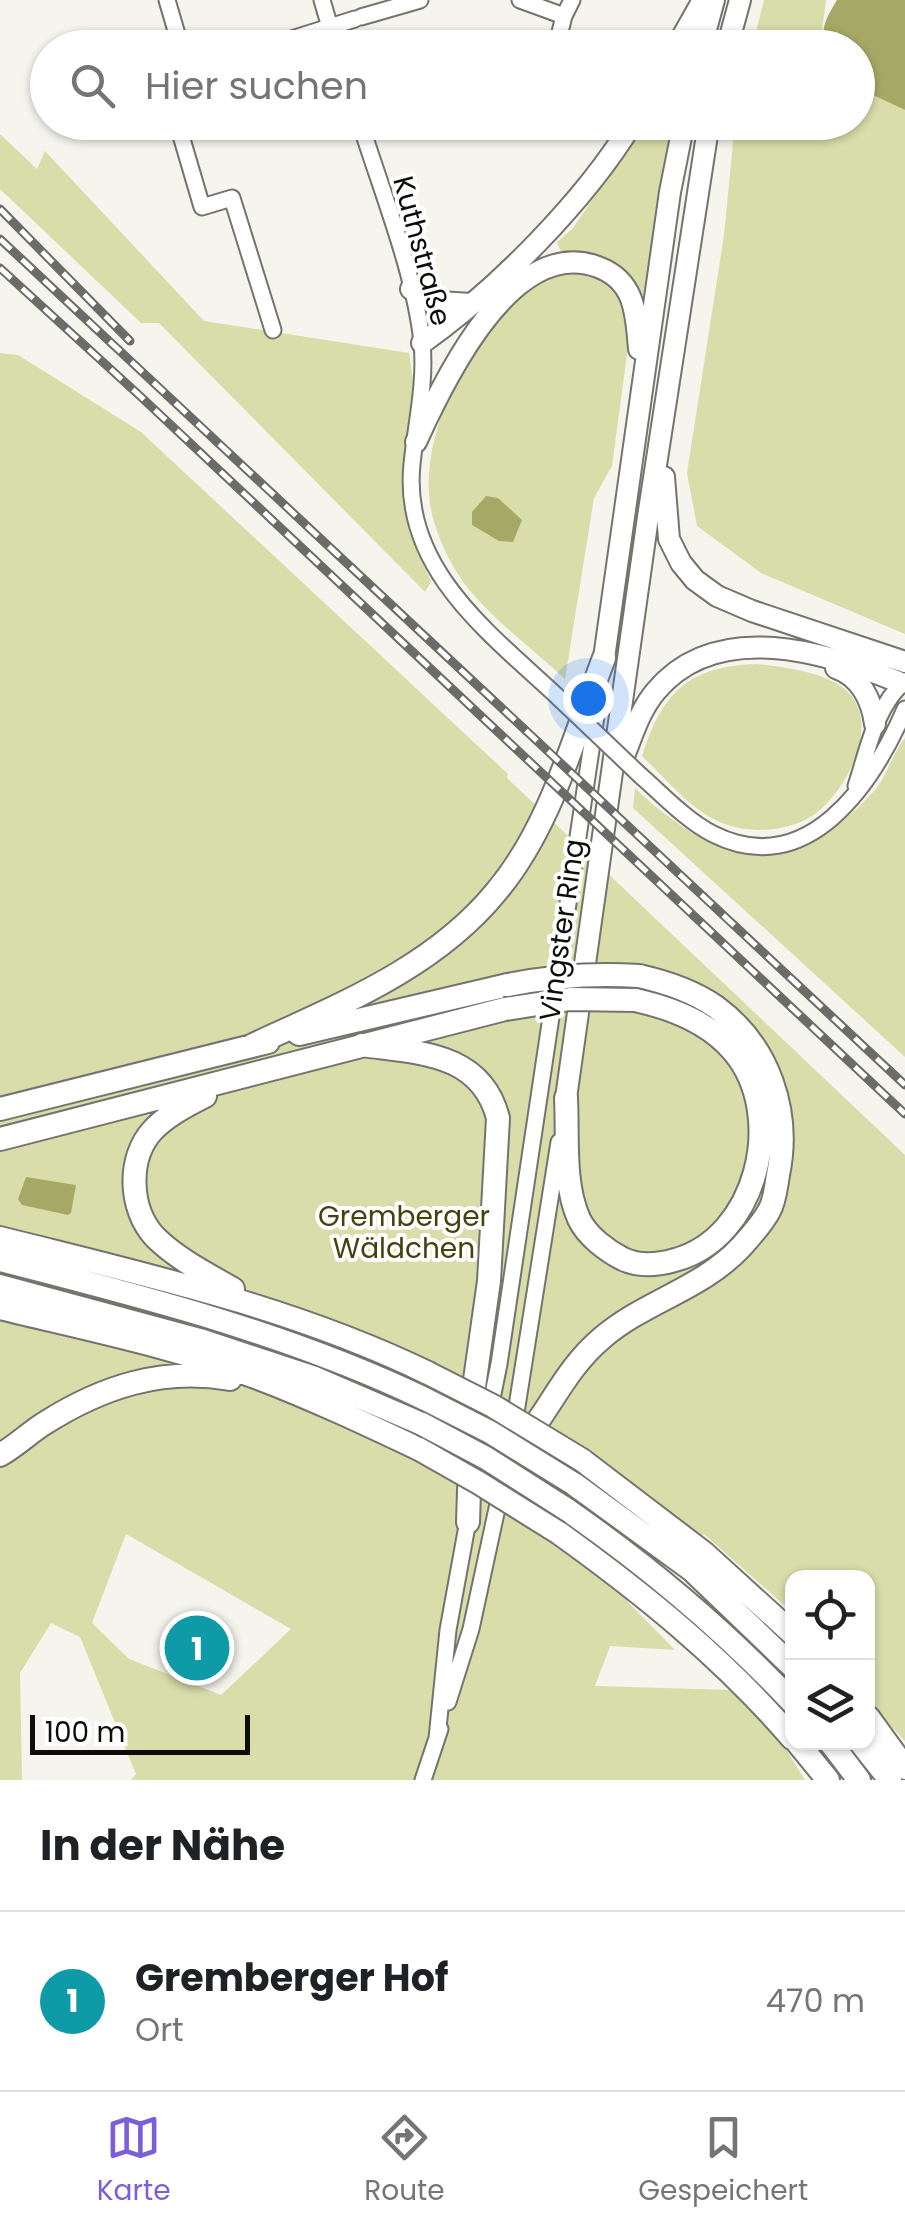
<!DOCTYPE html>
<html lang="de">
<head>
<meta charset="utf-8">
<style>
	body { margin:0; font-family:Poppins,sans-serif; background:#f6f6f6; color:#202124 }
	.controls { position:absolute; right:30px; bottom:30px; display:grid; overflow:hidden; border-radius:20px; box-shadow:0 2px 8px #0004 }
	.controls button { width:90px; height:90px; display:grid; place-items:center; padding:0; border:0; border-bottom:2px solid #e0e0e0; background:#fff; color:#202124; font:50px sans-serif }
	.scale { position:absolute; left:30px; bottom:25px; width:220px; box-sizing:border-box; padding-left:10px; border:5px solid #0c0c0a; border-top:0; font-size:28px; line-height:35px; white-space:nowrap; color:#0c0c0a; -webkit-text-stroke:8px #fff; paint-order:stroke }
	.you { position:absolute; left:588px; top:698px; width:35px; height:35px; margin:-25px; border:8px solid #fff; border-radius:50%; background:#1a73e8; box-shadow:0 0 0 15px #1a73e833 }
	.badge { display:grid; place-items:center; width:65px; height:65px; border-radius:50%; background:#7c5ed8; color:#fff; font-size:32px; font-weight:700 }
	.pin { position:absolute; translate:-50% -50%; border:5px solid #fff; box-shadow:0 2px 10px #0006 }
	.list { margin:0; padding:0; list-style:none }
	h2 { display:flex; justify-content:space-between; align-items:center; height:130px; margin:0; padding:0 40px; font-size:42px }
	h2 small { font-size:32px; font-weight:400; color:#757577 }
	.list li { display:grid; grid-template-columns:65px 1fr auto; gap:30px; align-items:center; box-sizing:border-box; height:180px; padding:0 40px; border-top:2px solid #e0e0e0 }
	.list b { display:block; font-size:38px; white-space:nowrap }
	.list p { margin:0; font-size:32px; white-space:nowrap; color:#757577 }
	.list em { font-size:32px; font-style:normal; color:#757577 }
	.icon { flex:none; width:55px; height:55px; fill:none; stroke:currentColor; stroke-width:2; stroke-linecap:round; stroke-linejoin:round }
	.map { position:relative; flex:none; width:905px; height:1780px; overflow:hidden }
	.search { position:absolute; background:#fff; box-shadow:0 2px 8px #0004; left:30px; right:30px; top:30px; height:110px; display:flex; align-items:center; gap:25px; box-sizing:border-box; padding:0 35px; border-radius:55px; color:#757577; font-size:38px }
	.sheet { height:310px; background:#fff }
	nav { display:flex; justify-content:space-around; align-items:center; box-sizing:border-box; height:140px; border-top:2px solid #e0e0e0; background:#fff; font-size:28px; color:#757577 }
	nav a { display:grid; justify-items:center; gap:5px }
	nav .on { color:#7c5ed8 }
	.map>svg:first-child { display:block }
	.green { fill:#d9ddaa; fill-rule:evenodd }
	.water { fill:#a6a966 }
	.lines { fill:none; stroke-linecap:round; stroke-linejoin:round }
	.minor-casing { stroke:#74746e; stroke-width:19 }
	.major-casing { stroke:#74746e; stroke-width:24 }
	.highway-casing { stroke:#74746e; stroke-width:26 }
	.minor { stroke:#fff; stroke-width:15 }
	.major { stroke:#fff; stroke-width:20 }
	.highway { stroke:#fff; stroke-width:22 }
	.rail-casing { stroke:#6b6b67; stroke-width:9 }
	.rail { stroke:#fff; stroke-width:5; stroke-dasharray:15; stroke-linecap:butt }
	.minor-bridge-casing { stroke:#74746e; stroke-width:19; stroke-linecap:butt }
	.highway-bridge-casing { stroke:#74746e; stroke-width:26; stroke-linecap:butt }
	.minor-bridge { stroke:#fff; stroke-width:15 }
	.highway-bridge { stroke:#fff; stroke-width:22 }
	.labels { text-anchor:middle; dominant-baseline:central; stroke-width:8; stroke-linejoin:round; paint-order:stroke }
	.street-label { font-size:28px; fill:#0c0c0a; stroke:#fff }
	.park-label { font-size:28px; fill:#41420d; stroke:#fff }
</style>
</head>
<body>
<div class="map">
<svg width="905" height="1780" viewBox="0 0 905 1780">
	<rect width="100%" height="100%" fill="#f5f5ee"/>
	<path class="green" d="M 764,0 L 826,0 L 822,30 L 825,47 L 752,48 Z
		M 858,88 L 905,110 L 905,634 L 761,573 L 697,526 L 687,473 L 724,235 L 735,123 L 858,122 Z
		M 644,123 L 672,123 L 644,295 L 638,295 C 622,262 597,254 562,254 L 557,242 L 573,228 Z
		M 0,134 L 37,169 L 45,151 L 204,321 L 409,353 L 414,387 L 402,484 L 410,534 L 431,582 L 425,592 L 159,323 L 141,323 L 0,189 Z
		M 569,269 L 605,277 L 626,306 L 630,332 L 612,466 L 594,498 L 565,679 C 530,646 476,608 453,566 C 442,546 430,518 429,494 C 423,414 491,293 569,269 Z
		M 0,353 L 18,355 L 141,432 L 508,774 L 507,778 L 905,1155 L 905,1741 L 868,1702 L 868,1578 L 792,1578 L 792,1612 L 704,1534 L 627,1601 L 675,1650 L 610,1646 L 595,1686 L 734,1690 L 784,1746 L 805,1780 L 131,1780 L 136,1774 L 80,1637 L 51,1623 L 20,1673 L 22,1780 L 0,1780 ZM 126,1534 L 291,1629 L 221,1695 L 129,1659 L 92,1623 Z
		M 757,664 C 782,667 817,671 839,685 C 885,714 851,783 820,810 C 796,831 754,835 725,824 C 693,813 666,779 642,756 C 662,692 689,666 757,664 Z
		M 905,738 L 905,1057 L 633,808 L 635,788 C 717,867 793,880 874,791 C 887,776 892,754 905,738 Z"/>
	<path class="water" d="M 837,0 L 905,0 L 905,110 L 858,88 L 858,48 L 825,47 C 820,27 827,17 837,0 Z
		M 486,496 L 498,498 L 522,520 L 513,542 L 499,541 L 472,525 L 472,512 Z
		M 26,1177 L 76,1185 L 71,1213 L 68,1215 L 22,1205 L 18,1199 Z"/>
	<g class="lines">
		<defs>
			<path id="minor" d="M 167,0 L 181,48
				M 322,0 L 336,48
				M 520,0 L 564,16
				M 361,17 L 420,0
				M 263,48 L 355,19
				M 556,48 L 564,16 L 572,0
				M 177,122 L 202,207 L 232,198 L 273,330
				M 360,122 C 381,190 415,273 422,343 C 426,383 416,424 412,464 C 401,570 492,635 560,699
				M 641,776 C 664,796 686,820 713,834 C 808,882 873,783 905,709
				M 856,786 C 868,750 875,707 905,681
				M 514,1425 L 559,1142
				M 479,1463 L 499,1364 L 600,690
				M 448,1702 L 471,1629 L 507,1462
				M 437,1738 L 448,1630 L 469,1515
				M 423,1780 L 440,1729"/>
			<path id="major" d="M 676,48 L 703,0
				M 701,48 L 714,0
				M 727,48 L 740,0
				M 411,289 L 439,302 L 471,304
				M 422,343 C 497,290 585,201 633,122
				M 416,442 C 443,382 512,235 598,267 C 636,281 636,315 639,349
				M 664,477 L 669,539 L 681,563 L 695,580 L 717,596 L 752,611 L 905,662
				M 604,658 L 670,192 L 684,122
				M 836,668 C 860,676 872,700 875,724
				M 622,761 C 632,737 639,711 656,691 C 717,618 827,652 901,683
				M 566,1098 L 648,517 L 709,122"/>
			<path id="highway" d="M 299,1034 L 508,985
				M 253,1045 C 339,1005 434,968 496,892 C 551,827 574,736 604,658
				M 362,1045 C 418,1053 481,1052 498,1118 L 489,1281 L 472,1401 L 468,1522
				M 205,1096 C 188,1105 167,1115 153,1130 C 127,1158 129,1209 155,1237 C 177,1259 207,1274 233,1289
				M 566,1098 C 568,1136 563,1184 579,1219 C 587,1236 607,1251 623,1259 C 640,1267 658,1265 675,1260 C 757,1238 787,1116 734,1052 C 709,1022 672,1008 635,1000
				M 0,1109 L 268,1042
				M 0,1139 L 505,1009
				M 0,1238 C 146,1275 292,1307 428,1373
				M 0,1260 C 145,1297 289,1334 425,1399
				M 0,1286 L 200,1340 L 315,1378 L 422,1424
				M 0,1308 C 86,1329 175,1347 258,1378 C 313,1399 366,1424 419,1449
				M 520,1445 C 550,1410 565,1369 602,1338 C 645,1301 702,1289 741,1247 C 750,1237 762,1224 769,1211 C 775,1201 776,1186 778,1175 C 791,1111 769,1046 716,1007 C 693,991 666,982 639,976
				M 0,1455 C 16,1446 29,1433 45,1423 C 102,1387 162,1367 230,1379
				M 582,1460 L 704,1553 L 792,1633
				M 574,1484 L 692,1570 L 792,1666
				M 566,1509 C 648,1566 724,1630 792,1702
				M 559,1533 C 644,1594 723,1658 792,1738
				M 868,1717 L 905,1768
				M 797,1742 L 828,1780
				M 830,1742 L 859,1780
				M 860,1742 L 890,1780"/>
		</defs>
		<use href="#minor" class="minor-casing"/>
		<use href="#major" class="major-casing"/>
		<use href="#highway" class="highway-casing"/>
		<use href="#minor" class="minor"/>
		<use href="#major" class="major"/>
		<use href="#highway" class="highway"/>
		<defs>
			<path id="rail" d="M 0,209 L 130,341
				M 0,239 L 905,1085
				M 0,268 L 140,396 L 905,1114"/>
		</defs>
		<use href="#rail" class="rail-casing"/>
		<use href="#rail" class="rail"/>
		<defs>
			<path id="minor-bridge" d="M 560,699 L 641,776"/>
			<path id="highway-bridge" d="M 508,985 C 552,976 595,973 639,976
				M 505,1009 L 570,999 L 635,1000
				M 428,1373 L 493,1406 L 582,1460
				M 425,1399 L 490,1432 L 574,1484
				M 422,1424 L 486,1458 L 566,1509
				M 419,1449 L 479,1483 L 559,1533"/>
		</defs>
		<use href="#minor-bridge" class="minor-bridge-casing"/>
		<use href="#highway-bridge" class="highway-bridge-casing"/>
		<use href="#minor-bridge" class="minor-bridge"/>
		<use href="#highway-bridge" class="highway-bridge"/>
	</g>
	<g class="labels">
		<g class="street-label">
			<text transform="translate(422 251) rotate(75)">Kuthstraße</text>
			<text transform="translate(562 930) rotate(-82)">Vingster Ring</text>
		</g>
		<g class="park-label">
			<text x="404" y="1216">Gremberger<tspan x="404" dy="32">Wäldchen</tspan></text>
		</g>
	</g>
</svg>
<div class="controls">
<button><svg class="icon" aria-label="locate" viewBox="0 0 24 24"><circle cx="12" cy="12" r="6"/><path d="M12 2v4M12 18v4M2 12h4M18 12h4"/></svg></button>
<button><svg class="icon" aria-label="layers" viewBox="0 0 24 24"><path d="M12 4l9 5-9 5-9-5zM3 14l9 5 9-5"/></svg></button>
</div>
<div class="scale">100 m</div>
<div class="you"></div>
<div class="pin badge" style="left:197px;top:1648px;background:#0f9aa8">1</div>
<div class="search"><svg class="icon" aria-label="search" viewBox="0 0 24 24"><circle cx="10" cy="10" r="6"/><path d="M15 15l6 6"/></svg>Hier suchen</div>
</div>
<section class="sheet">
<h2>In der Nähe<small></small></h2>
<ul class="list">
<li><span class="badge" style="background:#0f9aa8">1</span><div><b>Gremberger Hof</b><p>Ort</p></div><em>470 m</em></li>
</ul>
</section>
<nav>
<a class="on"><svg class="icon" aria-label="map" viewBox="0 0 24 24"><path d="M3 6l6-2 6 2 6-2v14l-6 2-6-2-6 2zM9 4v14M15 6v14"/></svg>Karte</a>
<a><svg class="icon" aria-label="directions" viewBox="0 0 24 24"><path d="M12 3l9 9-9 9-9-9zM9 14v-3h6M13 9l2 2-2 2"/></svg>Route</a>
<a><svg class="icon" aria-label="saved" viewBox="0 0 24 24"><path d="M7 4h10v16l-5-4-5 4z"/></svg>Gespeichert</a>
</nav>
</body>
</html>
